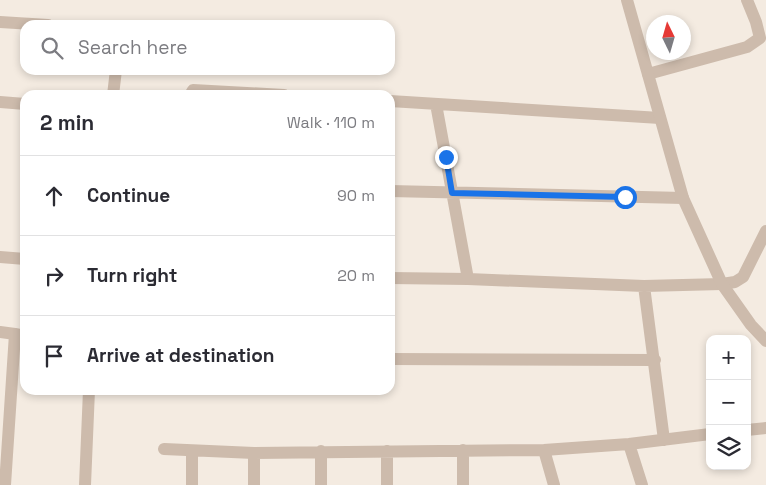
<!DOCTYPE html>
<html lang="en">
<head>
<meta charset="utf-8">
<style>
	body { margin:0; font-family:"Space Grotesk",sans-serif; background:#f7f7f7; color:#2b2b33 }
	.controls { position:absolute; right:15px; bottom:15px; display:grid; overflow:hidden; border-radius:10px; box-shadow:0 2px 8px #0003 }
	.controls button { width:45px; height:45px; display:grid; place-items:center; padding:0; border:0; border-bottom:1px solid #e1e1e2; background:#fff; color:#2b2b33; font:25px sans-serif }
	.compass { position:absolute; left:646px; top:15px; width:45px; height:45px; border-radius:50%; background:#fff; box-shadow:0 2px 8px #0003; rotate:355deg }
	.stop { position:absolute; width:15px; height:15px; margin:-11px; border:4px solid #1a73e8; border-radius:50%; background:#fff }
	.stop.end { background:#1a73e8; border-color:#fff; box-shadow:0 1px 5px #0008 }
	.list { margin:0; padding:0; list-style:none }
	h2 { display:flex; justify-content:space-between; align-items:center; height:65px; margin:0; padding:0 20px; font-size:21px }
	h2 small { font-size:16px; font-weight:400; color:#7c7c81 }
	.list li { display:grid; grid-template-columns:32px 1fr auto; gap:15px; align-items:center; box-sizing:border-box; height:80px; padding:0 20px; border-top:1px solid #e1e1e2 }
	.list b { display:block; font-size:19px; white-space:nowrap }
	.list em { font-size:16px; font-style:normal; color:#7c7c81 }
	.icon { flex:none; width:28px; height:28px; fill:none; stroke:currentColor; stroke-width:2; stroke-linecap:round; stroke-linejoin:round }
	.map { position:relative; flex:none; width:766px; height:485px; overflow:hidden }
	.search { position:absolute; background:#fff; box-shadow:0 2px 8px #0003; left:20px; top:20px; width:375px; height:55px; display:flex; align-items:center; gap:12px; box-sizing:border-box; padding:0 18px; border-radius:15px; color:#7c7c81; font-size:19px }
	.panel { position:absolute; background:#fff; box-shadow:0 2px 8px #0003; left:20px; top:90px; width:375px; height:305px; border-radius:15px }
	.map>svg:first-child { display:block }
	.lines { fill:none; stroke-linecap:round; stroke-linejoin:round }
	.minor { stroke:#cdbbac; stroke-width:12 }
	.tertiary { stroke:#cdbbac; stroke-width:12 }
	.route { stroke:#1a73e8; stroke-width:6 }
</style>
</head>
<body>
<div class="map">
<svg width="766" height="485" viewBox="0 0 766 485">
	<rect width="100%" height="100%" fill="#f4ebe1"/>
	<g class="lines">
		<path class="minor" d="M 0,22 L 48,25
			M 648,74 L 747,47 L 760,38 L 756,22 L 747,0
			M 113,95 L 116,70
			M 190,95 L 193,90 L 284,95
			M 390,101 L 660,118
			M 0,102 L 25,104
			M 436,104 L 468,279
			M 390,191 L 683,198
			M 0,257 L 25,259
			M 390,278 L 468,279 L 644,286 L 722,284 L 735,282 L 743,277 L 766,231
			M 644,286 L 664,440
			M 0,332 L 15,334
			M 390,359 L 655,360
			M 747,430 L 766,428
			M 629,444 L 642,485
			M 164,449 L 254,453 L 544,450 L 629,444 L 710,434
			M 463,450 L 463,485
			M 544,450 L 554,485
			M 254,453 L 254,485
			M 5,485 L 15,334 L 25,336
			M 85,485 L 89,390
			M 192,485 L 192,451
			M 321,485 L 321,451
			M 387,485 L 387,451"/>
		<path class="tertiary" d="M 627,0 L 683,198 L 722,284 L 751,325 L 766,341"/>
	</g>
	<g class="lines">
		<path class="route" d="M 446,157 L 452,193 L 625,197"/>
	</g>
</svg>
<div class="controls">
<button>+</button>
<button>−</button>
<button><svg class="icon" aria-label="layers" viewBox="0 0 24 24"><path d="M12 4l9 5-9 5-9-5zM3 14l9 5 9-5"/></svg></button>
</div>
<svg class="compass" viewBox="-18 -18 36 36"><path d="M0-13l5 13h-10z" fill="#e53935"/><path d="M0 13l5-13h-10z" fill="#7c7c81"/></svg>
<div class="stop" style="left:625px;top:197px"></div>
<div class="stop end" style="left:446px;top:157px"></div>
<div class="search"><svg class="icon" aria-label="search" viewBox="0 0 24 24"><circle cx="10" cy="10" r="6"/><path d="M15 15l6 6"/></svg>Search here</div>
<section class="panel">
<h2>2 min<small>Walk · 110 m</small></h2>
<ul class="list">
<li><svg class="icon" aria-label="ahead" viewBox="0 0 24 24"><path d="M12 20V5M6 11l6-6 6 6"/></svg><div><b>Continue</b></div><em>90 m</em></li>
<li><svg class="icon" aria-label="right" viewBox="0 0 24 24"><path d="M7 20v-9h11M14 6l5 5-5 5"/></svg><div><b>Turn right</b></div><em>20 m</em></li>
<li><svg class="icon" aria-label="arrive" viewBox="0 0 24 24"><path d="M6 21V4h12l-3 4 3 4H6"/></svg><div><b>Arrive at destination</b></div></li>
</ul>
</section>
</div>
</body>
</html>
